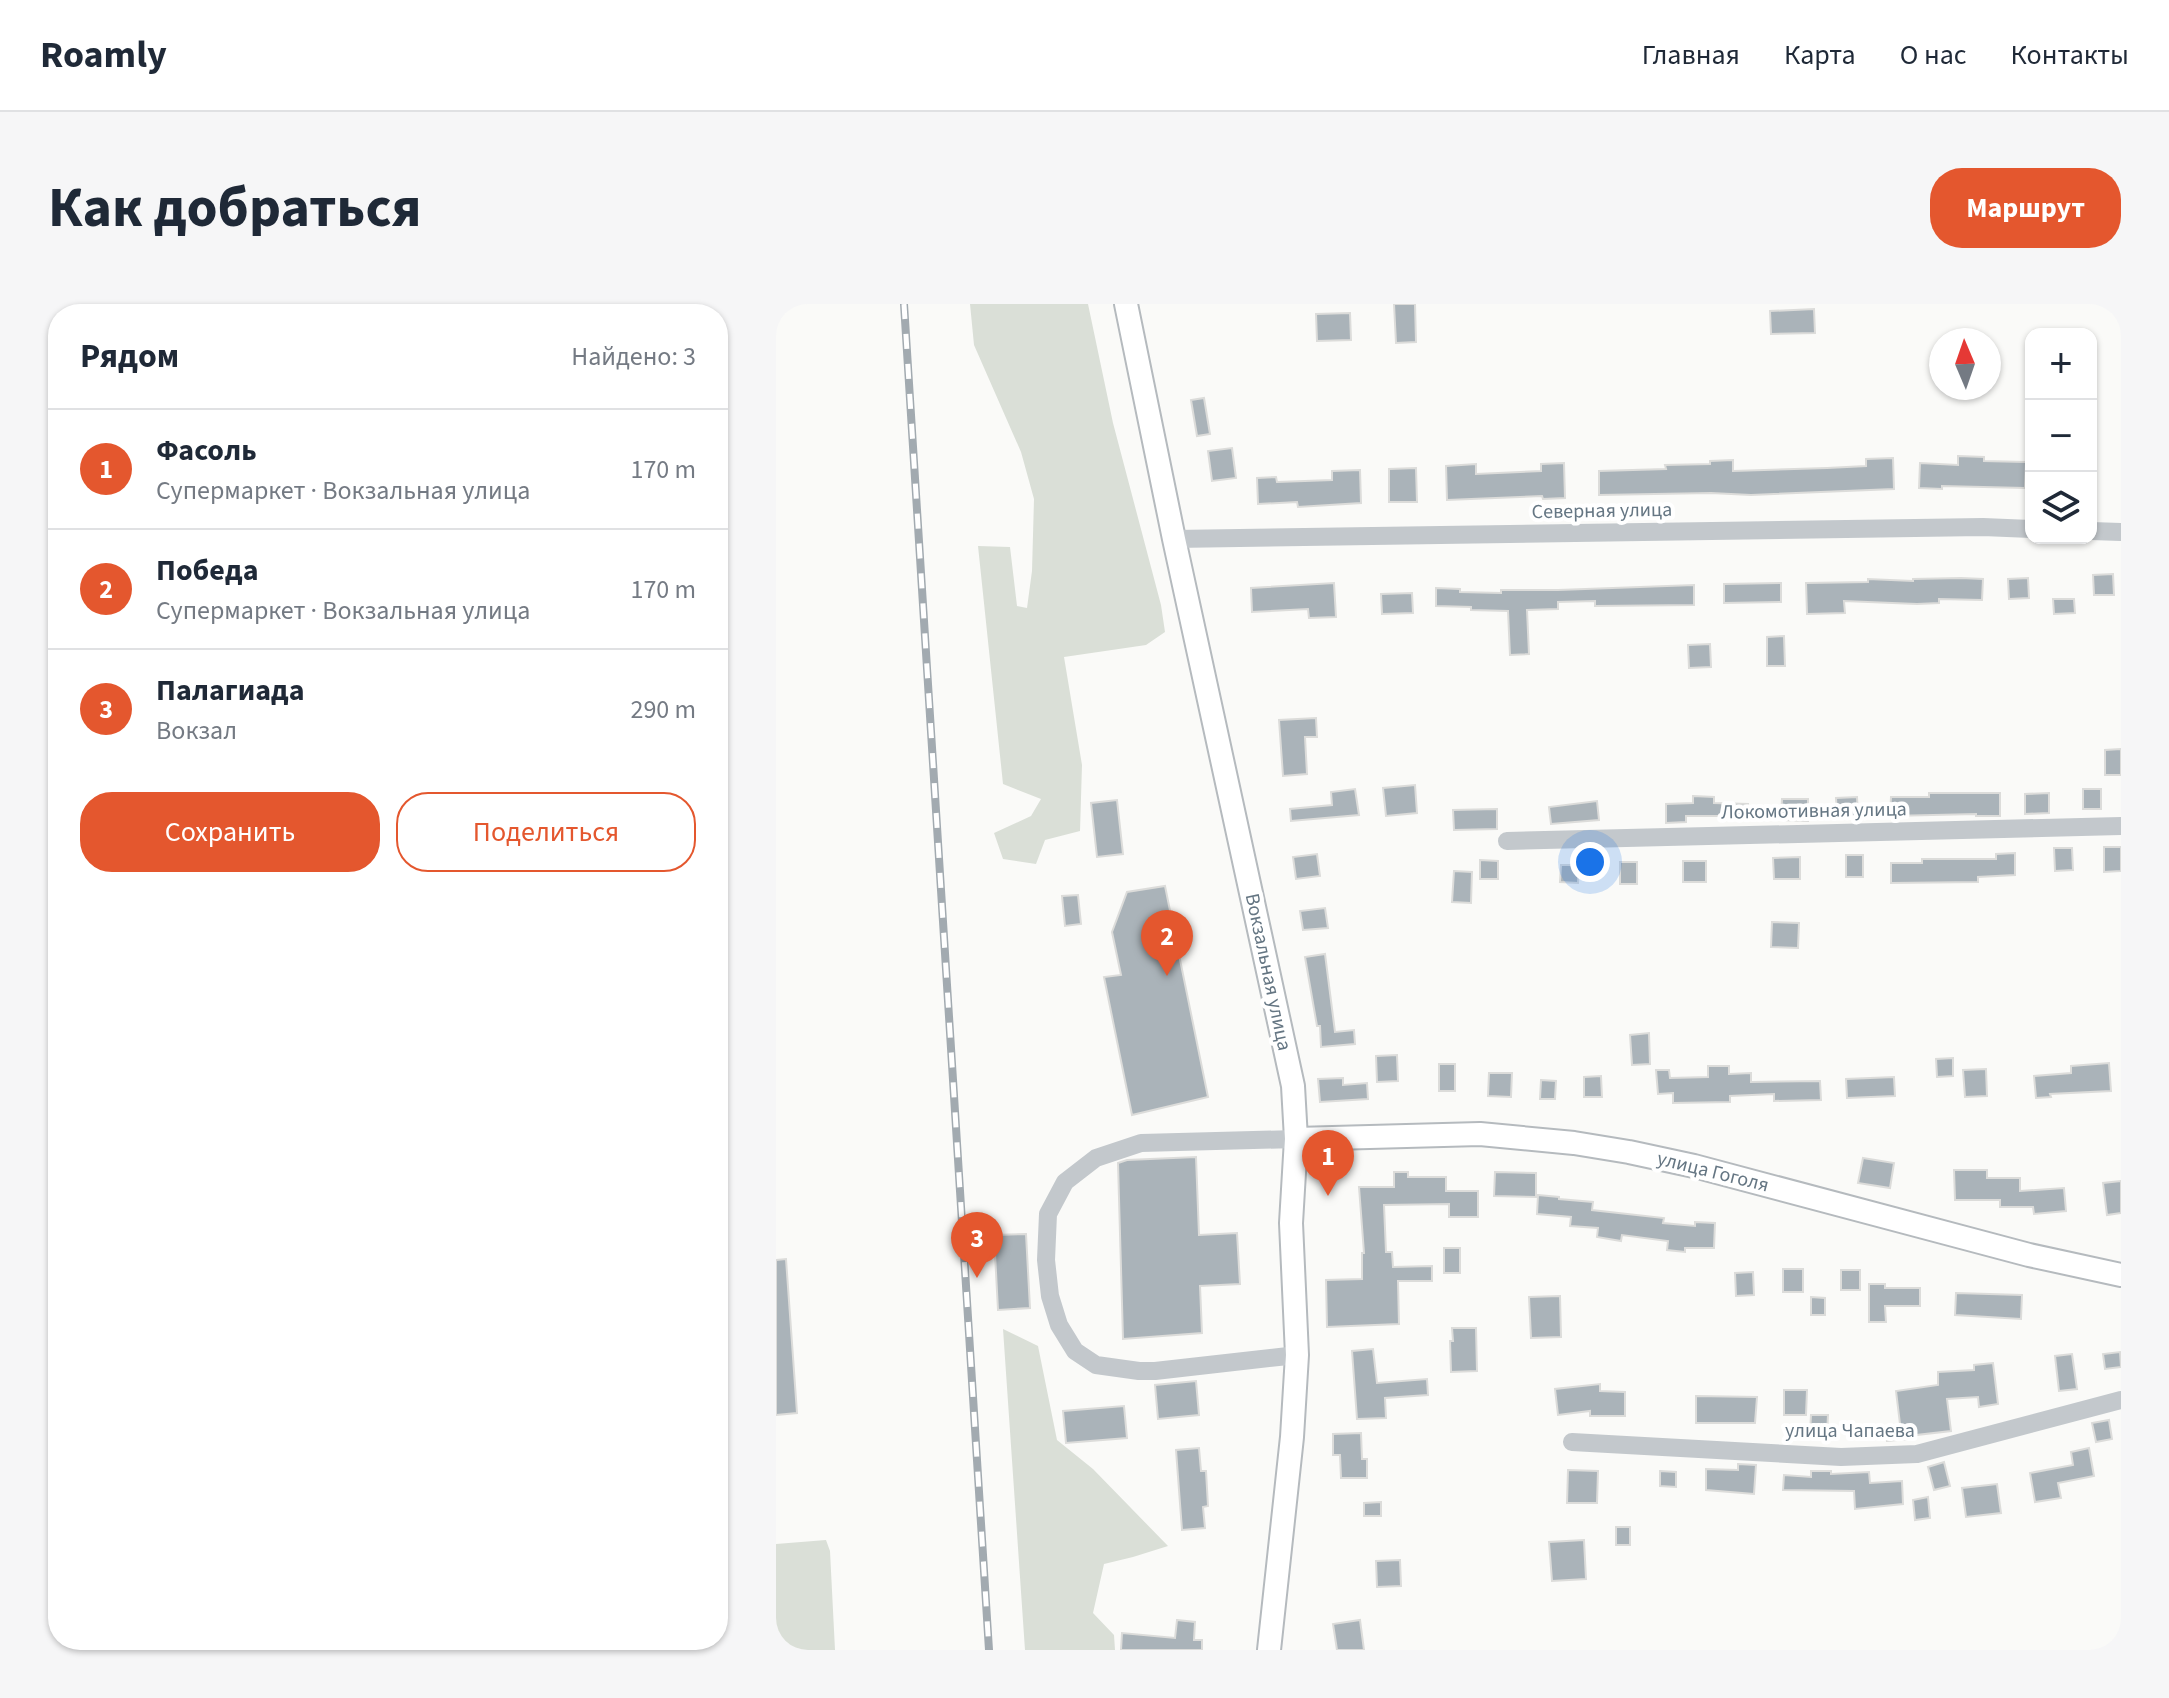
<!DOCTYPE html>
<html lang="ru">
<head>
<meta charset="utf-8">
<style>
	body { margin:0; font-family:"Source Sans 3",sans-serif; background:#f6f6f7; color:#1f2937 }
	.controls { position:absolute; right:24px; top:24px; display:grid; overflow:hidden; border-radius:16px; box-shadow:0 2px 6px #0004 }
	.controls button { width:72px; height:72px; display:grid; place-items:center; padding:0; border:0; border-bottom:2px solid #e0e1e3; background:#fff; color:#1f2937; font:40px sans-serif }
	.compass { position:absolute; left:1153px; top:24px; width:72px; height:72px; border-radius:50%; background:#fff; box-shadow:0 2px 6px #0004; rotate:358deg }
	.you { position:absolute; left:814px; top:558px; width:28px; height:28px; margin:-20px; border:6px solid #fff; border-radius:50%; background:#1a73e8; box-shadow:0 0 0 12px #1a73e833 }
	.badge { display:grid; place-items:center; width:52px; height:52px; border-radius:50%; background:#e4572e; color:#fff; font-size:26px; font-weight:700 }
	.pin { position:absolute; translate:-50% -66px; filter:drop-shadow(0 2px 4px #0008) }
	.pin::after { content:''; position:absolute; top:42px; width:28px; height:24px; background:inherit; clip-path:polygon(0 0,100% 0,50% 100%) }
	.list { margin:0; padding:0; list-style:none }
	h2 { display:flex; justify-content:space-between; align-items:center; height:104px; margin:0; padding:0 32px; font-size:34px }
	h2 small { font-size:26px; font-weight:400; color:#747a83 }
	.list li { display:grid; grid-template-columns:52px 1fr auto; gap:24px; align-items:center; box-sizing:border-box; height:120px; padding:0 32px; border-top:2px solid #e0e1e3 }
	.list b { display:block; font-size:30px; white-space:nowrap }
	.list p { margin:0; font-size:26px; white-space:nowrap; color:#747a83 }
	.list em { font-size:26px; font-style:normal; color:#747a83 }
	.actions { display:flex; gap:16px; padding:24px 32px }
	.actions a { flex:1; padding:18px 0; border:2px solid #e4572e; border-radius:32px; text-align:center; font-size:28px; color:#e4572e }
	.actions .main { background:#e4572e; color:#fff }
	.icon { flex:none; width:44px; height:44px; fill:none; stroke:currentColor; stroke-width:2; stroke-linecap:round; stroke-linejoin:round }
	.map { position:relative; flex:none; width:1345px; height:1346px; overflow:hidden; border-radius:32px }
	header { display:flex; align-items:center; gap:48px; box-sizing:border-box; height:112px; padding:0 40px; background:#fff; border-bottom:2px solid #e0e1e3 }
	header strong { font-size:38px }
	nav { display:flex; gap:44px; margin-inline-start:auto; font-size:28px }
	.intro { display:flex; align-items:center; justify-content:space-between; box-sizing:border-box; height:192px; padding:0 48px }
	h1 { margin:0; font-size:56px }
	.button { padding:20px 36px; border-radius:32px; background:#e4572e; color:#fff; font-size:28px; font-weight:700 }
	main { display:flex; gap:48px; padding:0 48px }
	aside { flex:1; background:#fff; border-radius:32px; box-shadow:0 2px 6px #0004 }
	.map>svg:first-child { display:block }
	.green { fill:#dadfd7 }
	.building { fill:#aab3b9; stroke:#dcdcda; stroke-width:2 }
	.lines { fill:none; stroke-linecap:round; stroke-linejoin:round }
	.major-casing { stroke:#b5babe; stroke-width:26 }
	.minor { stroke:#c3c8cc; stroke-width:18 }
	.major { stroke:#fff; stroke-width:22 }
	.rail-casing { stroke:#a2aab0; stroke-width:8 }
	.rail { stroke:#fff; stroke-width:5; stroke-dasharray:15; stroke-linecap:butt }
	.labels { text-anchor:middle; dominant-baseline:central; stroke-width:8; stroke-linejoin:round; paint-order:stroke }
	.street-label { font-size:20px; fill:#657683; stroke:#fff }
</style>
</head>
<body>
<header>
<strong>Roamly</strong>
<nav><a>Главная</a><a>Карта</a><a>О нас</a><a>Контакты</a></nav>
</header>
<div class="intro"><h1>Как добраться</h1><a class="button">Маршрут</a></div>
<main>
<aside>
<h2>Рядом<small>Найдено: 3</small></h2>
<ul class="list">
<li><span class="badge">1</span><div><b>Фасоль</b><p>Супермаркет · Вокзальная улица</p></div><em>170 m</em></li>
<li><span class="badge">2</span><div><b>Победа</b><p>Супермаркет · Вокзальная улица</p></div><em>170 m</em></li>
<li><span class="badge">3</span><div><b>Палагиада</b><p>Вокзал</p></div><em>290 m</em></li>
</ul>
<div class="actions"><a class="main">Сохранить</a><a>Поделиться</a></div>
</aside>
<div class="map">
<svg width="1345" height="1346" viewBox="0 0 1345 1346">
	<rect width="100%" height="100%" fill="#fafaf8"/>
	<path class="green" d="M 194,0 L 312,0 L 337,119 L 385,301 L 389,328 L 370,341 L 288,353 L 306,461 L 304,527 L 269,536 L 260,560 L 227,555 L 218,529 L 255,512 L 265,495 L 227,480 L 202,242 L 234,243 L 241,302 L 251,304 L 256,267 L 258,195 L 245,148 L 198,41 Z
		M 227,1025 L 262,1042 L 281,1136 L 317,1165 L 392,1242 L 357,1253 L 328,1260 L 317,1309 L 338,1331 L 339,1346 L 249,1346 Z
		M 50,1236 L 54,1247 L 59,1346 L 0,1346 L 0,1240 Z"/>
	<path class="building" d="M 618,0 L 639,0 L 640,38 L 620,39 Z
		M 1038,5 L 1039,29 L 995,30 L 994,7 Z
		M 574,9 L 575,36 L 541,37 L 540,10 Z
		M 428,94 L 434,130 L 421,132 L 415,96 Z
		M 456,144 L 460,174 L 436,177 L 432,147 Z
		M 1182,152 L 1208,153 L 1208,157 L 1250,158 L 1249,184 L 1166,182 L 1166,185 L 1143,184 L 1144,159 L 1182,161 Z
		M 1117,154 L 1118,185 L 975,191 L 935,189 L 823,191 L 823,167 L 890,165 L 889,161 L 934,160 L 934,157 L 957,156 L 957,167 L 1051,164 L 1090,162 L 1090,155 Z
		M 788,159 L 789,194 L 767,195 L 766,192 L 671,196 L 670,162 L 700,160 L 700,170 L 765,167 L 765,160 Z
		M 640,164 L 641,198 L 613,198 L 613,165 Z
		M 584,166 L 585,199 L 522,203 L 521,198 L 482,200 L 481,174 L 500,173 L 501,178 L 556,176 L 556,167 Z
		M 1337,270 L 1338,291 L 1318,291 L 1317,271 Z
		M 1185,274 L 1207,275 L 1206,296 L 1163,295 L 1163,299 L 1141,300 L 1068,297 L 1069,309 L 1031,310 L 1030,279 L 1092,278 L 1092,275 L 1137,277 L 1137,275 Z
		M 1252,274 L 1253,294 L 1233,295 L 1232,275 Z
		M 558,279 L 560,313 L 533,314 L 532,305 L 476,308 L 475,284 Z
		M 1005,279 L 1005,298 L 948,299 L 948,280 Z
		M 918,281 L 918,301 L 819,302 L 819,297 L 782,298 L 782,305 L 751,306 L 753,350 L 734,351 L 732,307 L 695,306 L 695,303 L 660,302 L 660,284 L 684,285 L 684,288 L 725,289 L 725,286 L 782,286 Z
		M 636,289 L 637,309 L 606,310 L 605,290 Z
		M 1277,295 L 1298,295 L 1299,309 L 1278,310 Z
		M 1008,332 L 1009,362 L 991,362 L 991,333 Z
		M 934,340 L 935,363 L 913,364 L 912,341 Z
		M 540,414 L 541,433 L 529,433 L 531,470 L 507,472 L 503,416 Z
		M 1345,445 L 1345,471 L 1329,471 L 1329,446 Z
		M 639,481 L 641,509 L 610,512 L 607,484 Z
		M 579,485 L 583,511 L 515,517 L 514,505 L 556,501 L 555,488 Z
		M 1307,485 L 1325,485 L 1325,505 L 1307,505 Z
		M 1153,489 L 1224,489 L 1224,512 L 1200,512 L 1200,510 L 1114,512 L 1115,493 L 1153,493 Z
		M 1273,489 L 1273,509 L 1249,510 L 1249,490 Z
		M 917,492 L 938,493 L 938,499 L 972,500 L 972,515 L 954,515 L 954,512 L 910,512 L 910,518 L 890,519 L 890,500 L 917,499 Z
		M 1081,493 L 1082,512 L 1061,513 L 1060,494 Z
		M 1006,495 L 1032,495 L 1032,517 L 1005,516 Z
		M 341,496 L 347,550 L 321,553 L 315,499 Z
		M 821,497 L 823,516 L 775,520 L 773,503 Z
		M 721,505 L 721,525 L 678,526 L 677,506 Z
		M 1328,543 L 1345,543 L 1345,567 L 1328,568 Z
		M 1278,544 L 1296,544 L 1297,566 L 1279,567 Z
		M 1239,549 L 1239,571 L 1202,573 L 1202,578 L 1115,579 L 1115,559 L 1146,559 L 1146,555 L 1220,555 L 1220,550 Z
		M 541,550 L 544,572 L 520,575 L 517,553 Z
		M 1070,551 L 1087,551 L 1087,573 L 1070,573 Z
		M 1024,553 L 1024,575 L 998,575 L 997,554 Z
		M 704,556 L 722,557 L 722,575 L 704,575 Z
		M 907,557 L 930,557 L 930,578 L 907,578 Z
		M 844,558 L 861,558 L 861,580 L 844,580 Z
		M 785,561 L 803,561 L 802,579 L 784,578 Z
		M 678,567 L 696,568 L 695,599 L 676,598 Z
		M 389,582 L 432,793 L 356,811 L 328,673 L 345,671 L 336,628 L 351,588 Z
		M 302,591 L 305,620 L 289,622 L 286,592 Z
		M 549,604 L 552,624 L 527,626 L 524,607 Z
		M 996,618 L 1023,619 L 1022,644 L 995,643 Z
		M 549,650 L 559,728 L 578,726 L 579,740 L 545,743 L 544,722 L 541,722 L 529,653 Z
		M 873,729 L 874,760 L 856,761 L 854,731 Z
		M 621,751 L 622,777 L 601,778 L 600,752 Z
		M 1177,754 L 1177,772 L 1161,773 L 1160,755 Z
		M 1333,759 L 1335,787 L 1274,790 L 1275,793 L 1260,794 L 1258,772 L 1295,769 L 1295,762 Z
		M 663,760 L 679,760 L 679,787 L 663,787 Z
		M 932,762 L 953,762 L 953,770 L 975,769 L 975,778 L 1044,777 L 1045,796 L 998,797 L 998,790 L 954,792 L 954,798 L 897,799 L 897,789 L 882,790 L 880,766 L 893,766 L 894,774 L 932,773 Z
		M 1210,765 L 1211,792 L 1189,793 L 1187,766 Z
		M 713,769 L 736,769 L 735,793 L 712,792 Z
		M 825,772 L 826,793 L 808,793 L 808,773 Z
		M 1118,773 L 1119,792 L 1071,794 L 1070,775 Z
		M 567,774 L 567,781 L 591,779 L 592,795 L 544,798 L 542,775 Z
		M 765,776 L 780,777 L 779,795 L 764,795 Z
		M 420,853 L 423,931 L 461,929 L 464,980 L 424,982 L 426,1029 L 347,1035 L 342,859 L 351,856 Z
		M 1087,854 L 1118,859 L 1114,884 L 1082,879 Z
		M 1178,866 L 1211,866 L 1211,874 L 1244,874 L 1244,887 L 1288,884 L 1290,907 L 1258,910 L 1257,903 L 1224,903 L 1224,896 L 1179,896 Z
		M 618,868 L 632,868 L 632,873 L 670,873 L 670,887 L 702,887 L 702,913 L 673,913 L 673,900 L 608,901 L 610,948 L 616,948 L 617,963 L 656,962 L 656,977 L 622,977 L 623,1020 L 551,1023 L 550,976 L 586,975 L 586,949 L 588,949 L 583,883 L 618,883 Z
		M 719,868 L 760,869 L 760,893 L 718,892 Z
		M 1345,877 L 1345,909 L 1331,911 L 1327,879 Z
		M 762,891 L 783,893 L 783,895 L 817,898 L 816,906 L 888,914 L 887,919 L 919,922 L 919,918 L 939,919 L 938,944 L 909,944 L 909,948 L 891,946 L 892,937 L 846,931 L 845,937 L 821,933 L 822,924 L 794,922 L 795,913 L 761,910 Z
		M 250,930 L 254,1004 L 222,1006 L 218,931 Z
		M 668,944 L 684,944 L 684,969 L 668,969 Z
		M 10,955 L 21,1109 L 0,1111 L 0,956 Z
		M 1007,965 L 1027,965 L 1027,988 L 1007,988 Z
		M 1065,966 L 1084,966 L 1084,986 L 1065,986 Z
		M 977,968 L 978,991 L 960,992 L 959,969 Z
		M 1093,980 L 1109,980 L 1109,984 L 1144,984 L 1144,1002 L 1109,1002 L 1110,1018 L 1093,1018 Z
		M 1180,989 L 1246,991 L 1245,1015 L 1179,1011 Z
		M 784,992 L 785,1033 L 755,1034 L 753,993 Z
		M 1035,993 L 1049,994 L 1049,1011 L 1035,1011 Z
		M 676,1024 L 700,1024 L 701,1067 L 675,1068 L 674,1037 L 677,1037 Z
		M 597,1045 L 601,1079 L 651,1075 L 652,1091 L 609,1094 L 610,1114 L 581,1115 L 576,1047 Z
		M 1344,1048 L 1345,1063 L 1329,1065 L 1327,1050 Z
		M 1296,1050 L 1301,1085 L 1283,1087 L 1279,1052 Z
		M 1217,1059 L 1222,1100 L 1203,1103 L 1202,1093 L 1171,1095 L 1175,1127 L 1132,1132 L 1132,1135 L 1111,1137 L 1109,1122 L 1124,1120 L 1120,1087 L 1162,1081 L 1162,1068 L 1198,1066 L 1198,1061 Z
		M 420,1077 L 423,1111 L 382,1115 L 379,1081 Z
		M 824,1080 L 824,1087 L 849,1088 L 849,1112 L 814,1112 L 814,1107 L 782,1111 L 779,1085 Z
		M 1008,1086 L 1031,1086 L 1030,1111 L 1008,1111 Z
		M 920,1092 L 981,1093 L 979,1119 L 920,1119 Z
		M 348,1102 L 351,1134 L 290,1139 L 287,1107 Z
		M 1035,1111 L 1052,1111 L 1051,1130 L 1034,1129 Z
		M 1333,1116 L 1336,1135 L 1320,1138 L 1316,1119 Z
		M 585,1129 L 586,1155 L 591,1155 L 591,1174 L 565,1174 L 564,1151 L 557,1151 L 557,1130 Z
		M 423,1144 L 425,1167 L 430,1167 L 432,1202 L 427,1203 L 429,1224 L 406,1226 L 400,1146 Z
		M 1313,1144 L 1318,1172 L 1282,1179 L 1285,1194 L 1259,1198 L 1254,1169 L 1297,1161 L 1295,1148 Z
		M 1168,1158 L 1174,1182 L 1158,1186 L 1152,1163 Z
		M 962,1160 L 980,1161 L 978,1190 L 930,1186 L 930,1165 L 962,1166 Z
		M 792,1166 L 822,1167 L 821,1199 L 791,1199 Z
		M 884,1167 L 900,1168 L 900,1183 L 884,1182 Z
		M 1035,1167 L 1055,1167 L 1055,1170 L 1093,1168 L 1094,1179 L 1126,1177 L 1127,1200 L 1079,1205 L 1078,1187 L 1007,1186 L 1008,1171 L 1035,1173 Z
		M 1221,1180 L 1225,1209 L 1190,1213 L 1186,1184 Z
		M 1152,1193 L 1154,1214 L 1139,1216 L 1137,1196 Z
		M 605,1198 L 605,1212 L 588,1212 L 588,1199 Z
		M 840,1223 L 854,1223 L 854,1241 L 840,1241 Z
		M 808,1236 L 810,1275 L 776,1277 L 773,1238 Z
		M 624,1256 L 625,1282 L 601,1283 L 600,1257 Z
		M 401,1316 L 419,1318 L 418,1336 L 426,1336 L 426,1346 L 345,1346 L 346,1329 L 399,1334 Z
		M 584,1316 L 588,1346 L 561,1346 L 557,1320 Z"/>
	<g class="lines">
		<defs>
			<path id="major" d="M 350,0 L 398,235 L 517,782 L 520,835 L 515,919 L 521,1051 L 516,1133 L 493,1346
				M 520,835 L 704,830 L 798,839 L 853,848 L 918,862 L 1253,951 L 1345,971"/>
		</defs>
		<use href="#major" class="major-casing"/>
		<path class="minor" d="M 1315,227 L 1345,228
			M 398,235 L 1207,223 L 1255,225
			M 731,537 L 1345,522
			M 520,835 L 365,839 L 320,854 L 289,878 L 272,910 L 270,956 L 274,992 L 283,1021 L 299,1047 L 320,1061 L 363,1067 L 379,1067 L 521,1051
			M 796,1138 L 1065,1153 L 1141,1150 L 1345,1096"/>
		<use href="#major" class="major"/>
		<defs>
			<path id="rail" d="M 128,0 L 213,1346"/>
		</defs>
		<use href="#rail" class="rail-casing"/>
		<use href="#rail" class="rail"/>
	</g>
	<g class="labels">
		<g class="street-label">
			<text transform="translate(826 207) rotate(-1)">Северная улица</text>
			<text transform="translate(1038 507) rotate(-1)">Локомотивная улица</text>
			<text transform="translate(492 668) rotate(78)">Вокзальная улица</text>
			<text transform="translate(937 868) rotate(14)">улица Гоголя</text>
			<text x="1074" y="1127">улица Чапаева</text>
		</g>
	</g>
</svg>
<div class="controls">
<button>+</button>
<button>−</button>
<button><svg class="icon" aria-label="layers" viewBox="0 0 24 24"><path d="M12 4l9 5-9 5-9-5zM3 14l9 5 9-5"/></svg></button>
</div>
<svg class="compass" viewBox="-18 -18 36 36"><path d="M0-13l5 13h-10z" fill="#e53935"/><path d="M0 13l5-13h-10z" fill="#747a83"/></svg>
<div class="you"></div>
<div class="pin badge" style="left:552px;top:892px">1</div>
<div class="pin badge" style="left:391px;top:672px">2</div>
<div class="pin badge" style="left:201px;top:974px">3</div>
</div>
</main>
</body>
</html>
